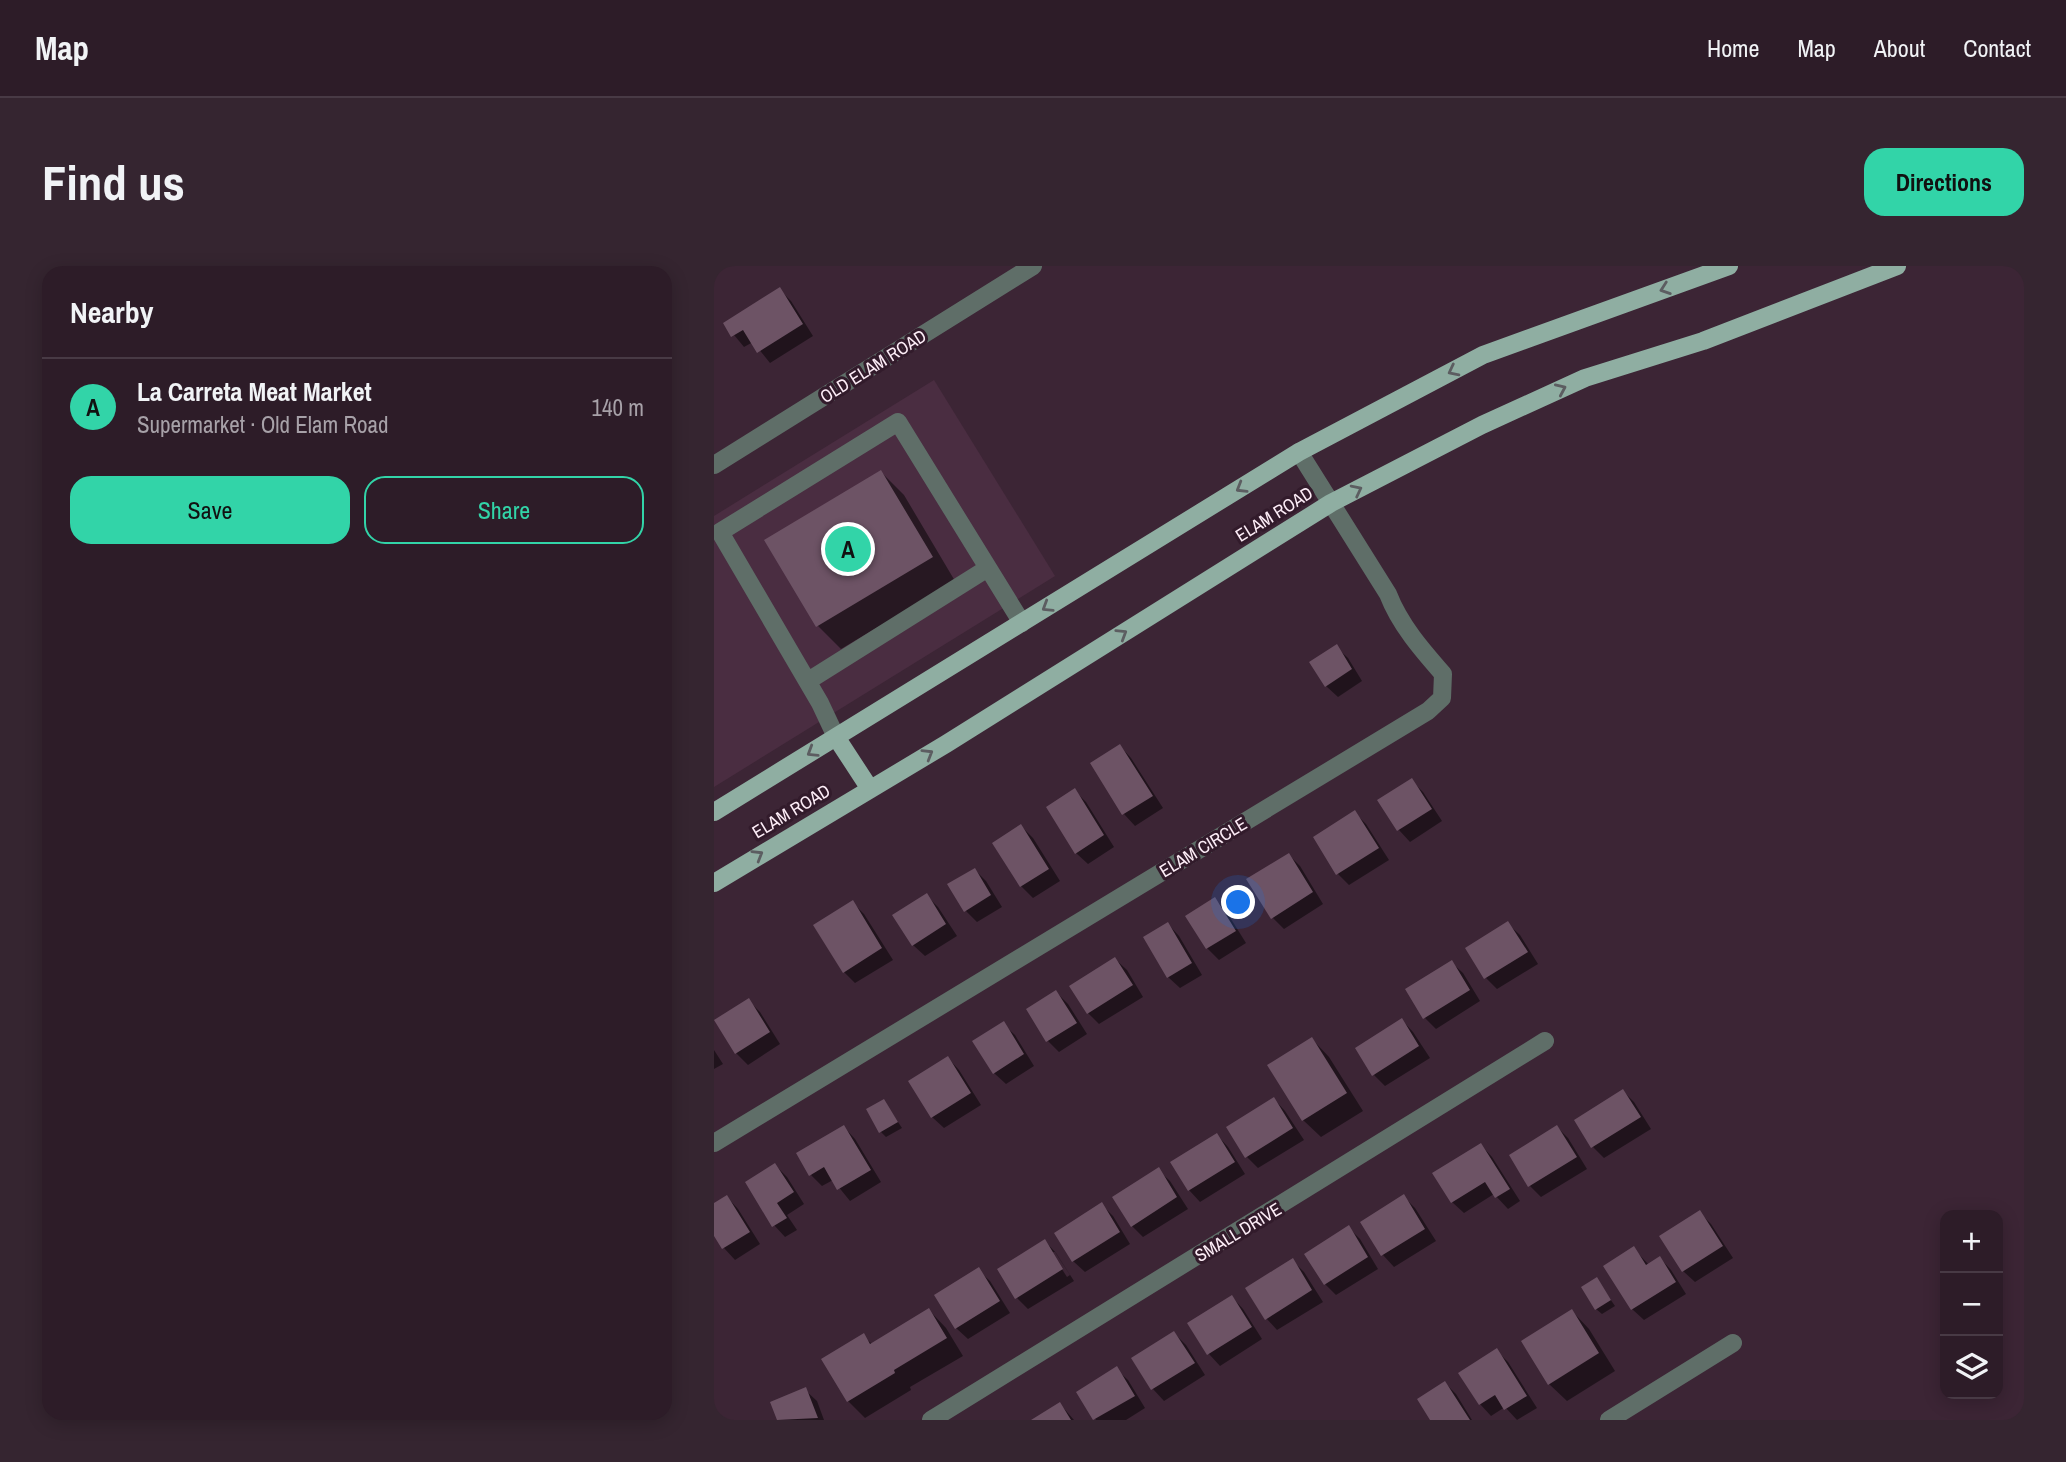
<!DOCTYPE html>
<html lang="en">
<head>
<meta charset="utf-8">
<style>
	body { margin:0; font-family:"Archivo Narrow",sans-serif; background:#352530; color:#f1f3f6 }
	.controls { position:absolute; right:21px; bottom:21px; display:grid; overflow:hidden; border-radius:14px; box-shadow:0 4px 18px #0003 }
	.controls button { width:63px; height:63px; display:grid; place-items:center; padding:0; border:0; border-bottom:2px solid #483a45; background:#2d1c28; color:#f1f3f6; font:35px sans-serif }
	.you { position:absolute; left:525px; top:637px; width:24px; height:24px; margin:-18px; border:5px solid #fff; border-radius:50%; background:#1a73e8; box-shadow:0 0 0 10px #1a73e833 }
	.badge { display:grid; place-items:center; width:46px; height:46px; border-radius:50%; background:#32d4a8; color:#111; font-size:23px; font-weight:700 }
	.pin { position:absolute; translate:-50% -50%; border:4px solid #fff; box-shadow:0 2px 7px #0006 }
	.list { margin:0; padding:0; list-style:none }
	h2 { display:flex; justify-content:space-between; align-items:center; height:91px; margin:0; padding:0 28px; font-size:30px }
	h2 small { font-size:23px; font-weight:400; color:#a7a1a8 }
	.list li { display:grid; grid-template-columns:46px 1fr auto; gap:21px; align-items:center; box-sizing:border-box; height:98px; padding:0 28px; border-top:2px solid #483a45 }
	.list b { display:block; font-size:26px; white-space:nowrap }
	.list p { margin:0; font-size:23px; white-space:nowrap; color:#a7a1a8 }
	.list em { font-size:23px; font-style:normal; color:#a7a1a8 }
	.actions { display:flex; gap:14px; padding:21px 28px }
	.actions a { flex:1; padding:16px 0; border:2px solid #32d4a8; border-radius:21px; text-align:center; font-size:24px; color:#32d4a8 }
	.actions .main { background:#32d4a8; color:#111 }
	.icon { flex:none; width:38px; height:38px; fill:none; stroke:currentColor; stroke-width:2; stroke-linecap:round; stroke-linejoin:round }
	.map { position:relative; flex:none; width:1310px; height:1154px; overflow:hidden; border-radius:21px }
	header { display:flex; align-items:center; gap:42px; box-sizing:border-box; height:98px; padding:0 35px; background:#2d1c28; border-bottom:2px solid #483a45 }
	header strong { font-size:33px }
	nav { display:flex; gap:38px; margin-inline-start:auto; font-size:24px }
	.intro { display:flex; align-items:center; justify-content:space-between; box-sizing:border-box; height:168px; padding:0 42px }
	h1 { margin:0; font-size:49px }
	.button { padding:18px 32px; border-radius:21px; background:#32d4a8; color:#111; font-size:24px; font-weight:700 }
	main { display:flex; gap:42px; padding:0 42px }
	aside { flex:1; background:#2d1c28; border-radius:21px; box-shadow:0 4px 18px #0003 }
	.map>svg:first-child { display:block }
	.built { fill:#4a2d41 }
	.shadow { fill:#0007; fill-rule:evenodd }
	.building { fill:#6d5365 }
	.lines { fill:none; stroke-linecap:round; stroke-linejoin:round }
	.minor { stroke:#5f6e68; stroke-width:18 }
	.major { stroke:#8faea2; stroke-width:18 }
	.oneway { stroke:#5c5d61 }
	.labels { text-anchor:middle; dominant-baseline:central; stroke-width:6; stroke-linejoin:round; paint-order:stroke }
	.street-label { font-size:18px; fill:#fdedf7; stroke:#321b2b }
</style>
</head>
<body>
<header>
<strong>Map</strong>
<nav><a>Home</a><a>Map</a><a>About</a><a>Contact</a></nav>
</header>
<div class="intro"><h1>Find us</h1><a class="button">Directions</a></div>
<main>
<aside>
<h2>Nearby<small></small></h2>
<ul class="list">
<li><span class="badge">A</span><div><b>La Carreta Meat Market</b><p>Supermarket · Old Elam Road</p></div><em>140 m</em></li>
</ul>
<div class="actions"><a class="main">Save</a><a>Share</a></div>
</aside>
<div class="map">
<svg width="1310" height="1154" viewBox="0 0 1310 1154">
	<rect width="100%" height="100%" fill="#3c2535"/>
	<path class="built" d="M 220,114 L 341,310 L 0,521 L 0,250 Z"/>
	<path class="shadow" d="M 66,24 L 77,35 L 99,70 L 56,97 L 39,76 L 30,81 L 11,58 Z
		M 167,206 L 190,229 L 241,315 L 127,383 L 104,360 L 52,275 Z
		M 622,381 L 634,392 L 648,415 L 624,431 L 612,420 Z
		M 406,480 L 417,492 L 449,542 L 421,560 L 410,548 L 378,498 Z
		M 698,515 L 709,526 L 728,555 L 696,576 L 685,564 L 666,535 Z
		M 361,525 L 372,536 L 400,581 L 374,598 L 362,587 Z
		M 641,547 L 652,558 L 675,594 L 635,619 L 624,608 L 601,571 Z
		M 307,560 L 319,572 L 346,615 L 319,632 L 307,620 Z
		M 575,589 L 586,600 L 609,638 L 570,663 L 558,651 Z
		M 261,604 L 272,615 L 288,641 L 263,656 L 252,645 Z
		M 212,629 L 224,641 L 243,670 L 211,690 L 199,679 Z
		M 501,633 L 512,645 L 532,677 L 505,694 L 493,682 L 473,650 Z
		M 138,636 L 150,648 L 179,694 L 141,717 L 130,706 Z
		M 454,658 L 465,670 L 488,709 L 466,722 L 454,711 Z
		M 794,658 L 806,669 L 824,698 L 783,723 L 772,712 Z
		M 401,693 L 413,704 L 429,731 L 385,758 L 374,747 Z
		M 737,696 L 749,707 L 766,735 L 722,763 L 711,752 Z
		M 342,726 L 354,738 L 373,768 L 345,786 L 333,774 Z
		M 34,734 L 46,746 L 66,778 L 34,799 L 22,787 Z
		M 688,754 L 699,766 L 716,792 L 671,820 L 660,809 Z
		M 289,758 L 301,769 L 320,800 L 292,818 L 280,807 Z
		M 598,773 L 615,791 L 649,845 L 607,871 L 589,854 Z
		M 0,784 L 9,798 L 0,803 Z
		M 234,792 L 245,804 L 267,839 L 230,862 L 218,851 Z
		M 909,825 L 920,836 L 937,863 L 890,892 L 879,881 Z
		M 560,833 L 571,845 L 590,874 L 544,902 L 533,891 Z
		M 170,835 L 188,862 L 172,871 L 167,866 Z
		M 130,861 L 141,873 L 167,916 L 136,935 L 119,914 L 108,920 L 97,909 Z
		M 843,861 L 854,872 L 873,903 L 827,931 L 816,920 Z
		M 503,869 L 514,881 L 531,908 L 486,936 L 475,924 Z
		M 767,879 L 778,891 L 806,935 L 794,943 L 780,928 L 750,947 L 738,936 Z
		M 61,899 L 73,911 L 90,938 L 73,949 L 83,964 L 71,971 L 60,959 Z
		M 444,904 L 456,915 L 474,943 L 429,971 L 418,960 Z
		M 13,931 L 24,943 L 46,978 L 21,994 L 10,982 L 0,967 L 0,939 Z
		M 690,931 L 701,942 L 722,975 L 680,1001 L 669,989 L 648,957 Z
		M 388,939 L 399,950 L 416,978 L 371,1006 L 359,995 Z
		M 986,947 L 997,958 L 1019,992 L 981,1016 L 969,1005 Z
		M 635,962 L 646,973 L 664,1003 L 622,1029 L 611,1018 Z
		M 331,975 L 342,987 L 360,1015 L 314,1043 L 303,1032 ZM 337,986 L 341,986 L 356,1009 L 353,1011 Z
		M 920,983 L 935,999 L 946,992 L 957,1004 L 972,1028 L 930,1054 L 918,1043 Z
		M 578,994 L 590,1006 L 609,1036 L 563,1064 L 552,1052 Z
		M 264,1004 L 276,1015 L 296,1047 L 254,1073 L 242,1062 Z
		M 883,1014 L 901,1040 L 888,1048 L 882,1043 Z
		M 518,1031 L 529,1043 L 548,1073 L 506,1100 L 495,1088 L 475,1058 Z
		M 215,1044 L 232,1062 L 249,1090 L 196,1121 L 197,1124 L 151,1152 L 134,1135 L 149,1070 L 158,1078 Z
		M 858,1045 L 875,1063 L 901,1105 L 853,1135 L 835,1118 Z
		M 460,1067 L 472,1079 L 491,1109 L 450,1135 L 439,1123 L 420,1093 Z
		M 783,1085 L 794,1096 L 823,1142 L 803,1154 L 791,1141 L 777,1150 L 766,1138 Z
		M 402,1103 L 414,1114 L 431,1142 L 412,1154 L 382,1154 L 364,1126 Z
		M 731,1117 L 742,1128 L 758,1154 L 718,1154 Z
		M 91,1124 L 103,1135 L 110,1154 L 65,1154 L 58,1137 Z
		M 346,1138 L 360,1154 L 320,1154 Z"/>
	<path class="building" d="M 66,21 L 89,58 L 43,87 L 29,64 L 17,71 L 9,57 Z
		M 167,204 L 219,291 L 102,361 L 50,274 Z
		M 623,378 L 638,403 L 611,421 L 595,396 Z
		M 406,478 L 439,530 L 408,549 L 376,497 Z
		M 698,512 L 718,543 L 683,565 L 663,534 Z
		M 361,522 L 390,569 L 361,588 L 332,541 Z
		M 641,544 L 665,582 L 622,609 L 599,571 Z
		M 307,558 L 335,603 L 306,621 L 278,577 Z
		M 575,587 L 599,626 L 557,653 L 532,613 Z
		M 261,602 L 277,629 L 250,646 L 233,618 Z
		M 213,627 L 232,658 L 198,680 L 178,649 Z
		M 501,631 L 522,665 L 492,683 L 471,650 Z
		M 139,634 L 168,682 L 129,707 L 99,659 Z
		M 794,655 L 814,686 L 770,713 L 751,682 Z
		M 454,656 L 478,697 L 453,712 L 429,671 Z
		M 401,691 L 419,719 L 373,748 L 355,720 Z
		M 738,694 L 756,724 L 709,753 L 691,723 Z
		M 342,724 L 363,757 L 332,776 L 312,743 Z
		M 35,732 L 56,766 L 21,788 L 0,754 Z
		M 688,752 L 705,780 L 658,810 L 641,782 Z
		M 290,755 L 310,788 L 279,808 L 258,775 Z
		M 598,771 L 633,827 L 588,855 L 553,799 Z
		M 234,790 L 257,827 L 217,852 L 194,815 Z
		M 909,823 L 927,851 L 877,882 L 860,854 Z
		M 560,831 L 579,862 L 531,892 L 512,861 Z
		M 170,833 L 184,856 L 165,867 L 152,843 Z
		M 130,859 L 157,904 L 123,924 L 110,901 L 95,910 L 82,887 Z
		M 843,859 L 863,891 L 814,921 L 795,889 Z
		M 503,867 L 521,896 L 474,925 L 456,896 Z
		M 767,877 L 796,923 L 781,932 L 771,916 L 737,937 L 718,907 Z
		M 61,897 L 80,926 L 63,937 L 73,952 L 58,961 L 31,916 Z
		M 445,901 L 463,931 L 417,961 L 398,931 Z
		M 690,928 L 711,963 L 667,990 L 646,956 Z
		M 13,929 L 36,966 L 8,983 L 0,970 L 0,937 Z
		M 388,936 L 406,966 L 358,996 L 340,967 Z
		M 986,944 L 1009,980 L 968,1006 L 945,970 Z
		M 635,959 L 654,991 L 610,1019 L 590,988 Z
		M 331,973 L 349,1003 L 301,1033 L 283,1003 Z
		M 920,980 L 932,999 L 946,990 L 962,1016 L 917,1044 L 889,1000 Z
		M 579,992 L 598,1024 L 551,1054 L 531,1022 Z
		M 265,1001 L 286,1035 L 241,1063 L 220,1029 Z
		M 883,1011 L 897,1034 L 881,1044 L 867,1021 Z
		M 518,1029 L 538,1061 L 493,1089 L 473,1057 Z
		M 215,1042 L 233,1072 L 180,1104 L 181,1107 L 133,1136 L 107,1093 L 150,1067 L 156,1078 Z
		M 858,1043 L 885,1087 L 834,1119 L 807,1075 Z
		M 460,1065 L 481,1097 L 437,1124 L 417,1092 Z
		M 783,1082 L 813,1130 L 790,1144 L 781,1129 L 765,1139 L 744,1107 Z
		M 403,1100 L 421,1130 L 379,1154 L 362,1126 Z
		M 731,1115 L 756,1154 L 716,1154 L 703,1133 Z
		M 92,1121 L 104,1152 L 63,1154 L 56,1136 Z
		M 346,1136 L 357,1154 L 317,1154 Z"/>
	<g class="lines">
		<path class="minor" d="M 0,199 L 319,0
			M 94,415 L 274,302
			M 122,471 L 106,437 L 6,266 L 184,156 L 308,357
			M 0,877 L 714,445 L 728,432 L 729,408 C 708,384 686,359 674,328 L 585,186
			M 217,1154 L 831,775
			M 895,1154 L 1019,1077"/>
		<path class="major" d="M 122,471 L 156,523
			M 0,546 L 585,186 L 769,89 L 1015,0
			M 0,617 L 232,478 L 617,237 L 768,159 L 871,112 L 989,75 L 1183,0"/>
	</g>
	<defs><path id="oneway-chevron" d="M-2-3.5L2.5 0L-2 3.5" fill="none" stroke-width="1.6" stroke-linecap="round" stroke-linejoin="round" transform="scale(1.75)"/></defs>
	<g class="oneway">
		<use href="#oneway-chevron" transform="translate(951 23) rotate(161)"/>
		<use href="#oneway-chevron" transform="translate(739 105) rotate(153)"/>
		<use href="#oneway-chevron" transform="translate(847 123) rotate(-24)"/>
		<use href="#oneway-chevron" transform="translate(527 222) rotate(149)"/>
		<use href="#oneway-chevron" transform="translate(643 224) rotate(-27)"/>
		<use href="#oneway-chevron" transform="translate(333 341) rotate(148)"/>
		<use href="#oneway-chevron" transform="translate(408 368) rotate(-32)"/>
		<use href="#oneway-chevron" transform="translate(98 486) rotate(148)"/>
		<use href="#oneway-chevron" transform="translate(214 488) rotate(-31)"/>
		<use href="#oneway-chevron" transform="translate(44 589) rotate(-31)"/>
	</g>
	<g class="labels">
		<g class="street-label">
			<text transform="translate(159 100) rotate(-32)">OLD ELAM ROAD</text>
			<text transform="translate(560 248) rotate(-32)">ELAM ROAD</text>
			<text transform="translate(77 545) rotate(-31)">ELAM ROAD</text>
			<text transform="translate(489 581) rotate(-31)">ELAM CIRCLE</text>
			<text transform="translate(524 966) rotate(-31)">SMALL DRIVE</text>
		</g>
	</g>
</svg>
<div class="controls">
<button>+</button>
<button>−</button>
<button><svg class="icon" aria-label="layers" viewBox="0 0 24 24"><path d="M12 4l9 5-9 5-9-5zM3 14l9 5 9-5"/></svg></button>
</div>
<div class="you"></div>
<div class="pin badge" style="left:134px;top:283px">A</div>
</div>
</main>
</body>
</html>
